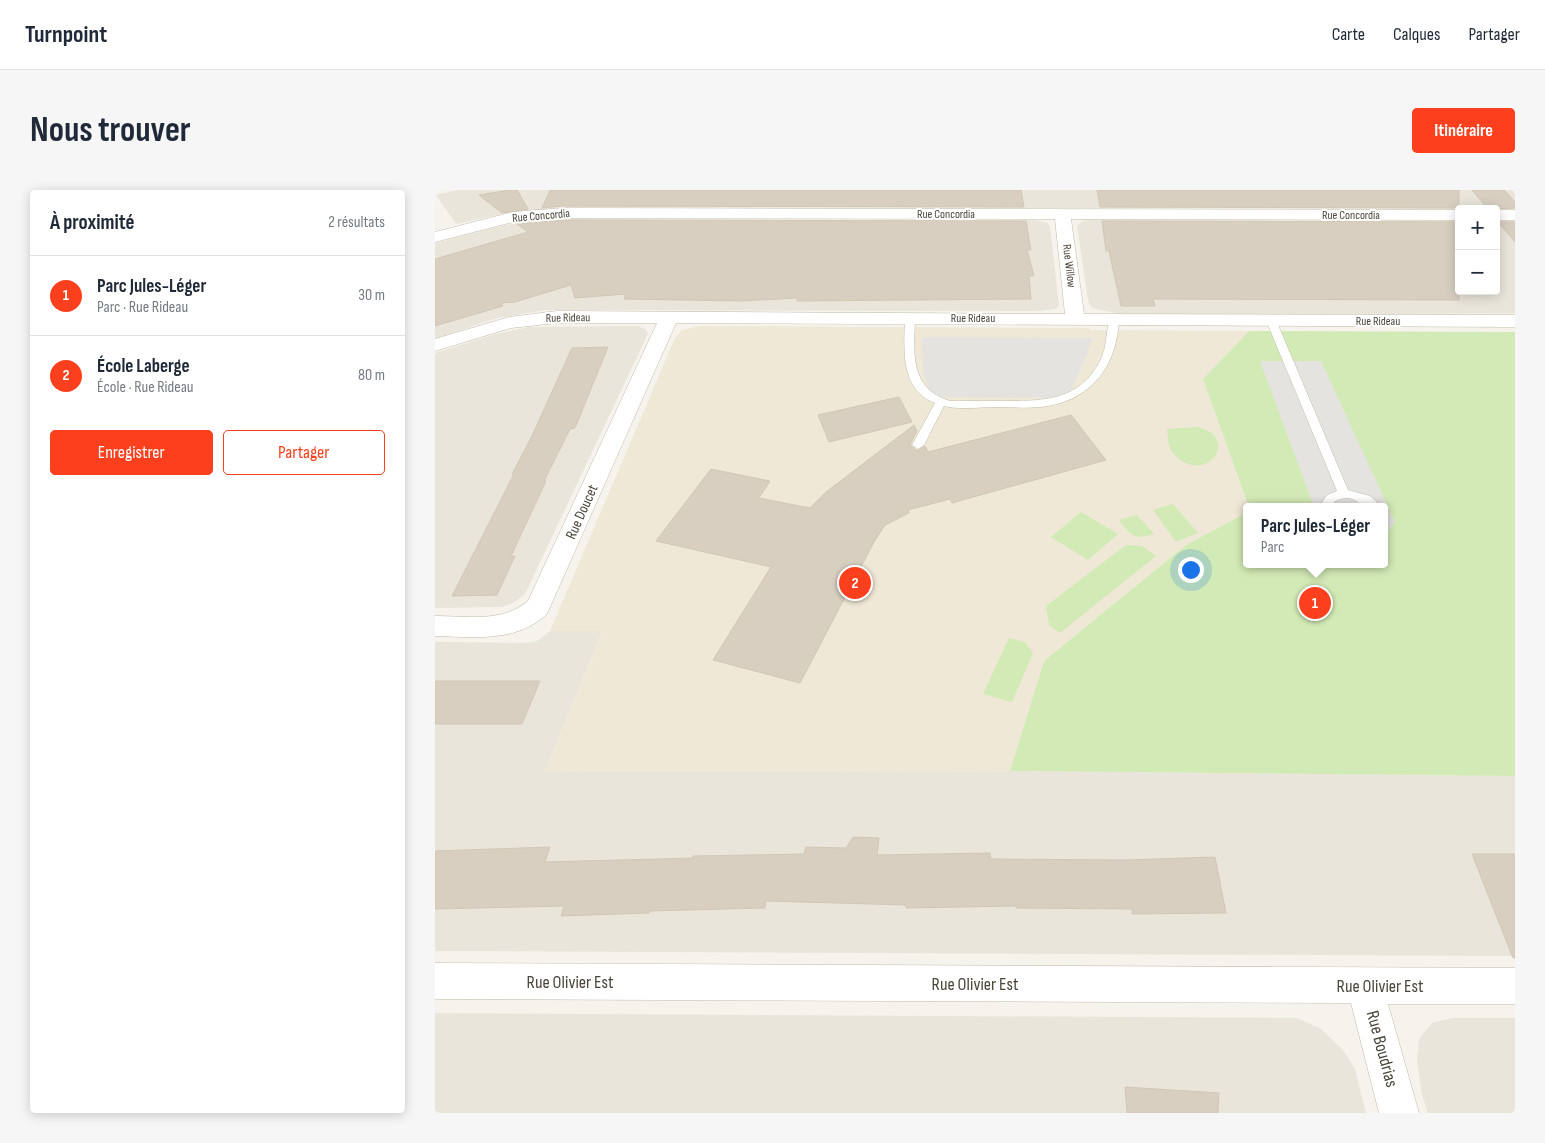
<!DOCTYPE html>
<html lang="fr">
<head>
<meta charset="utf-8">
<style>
	body { margin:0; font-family:"Sofia Sans Condensed",sans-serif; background:#f6f6f7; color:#1f2937 }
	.controls { position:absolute; right:15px; top:15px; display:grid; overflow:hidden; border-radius:5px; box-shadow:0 2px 12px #0003 }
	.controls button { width:45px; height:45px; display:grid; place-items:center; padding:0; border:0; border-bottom:1px solid #e0e1e3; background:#fff; color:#1f2937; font:25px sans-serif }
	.you { position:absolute; left:755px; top:379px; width:18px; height:18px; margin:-12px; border:4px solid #fff; border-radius:50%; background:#1a73e8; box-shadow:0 0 0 8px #1a73e833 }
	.badge { display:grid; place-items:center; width:32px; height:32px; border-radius:50%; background:#fc3f1d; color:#fff; font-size:16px; font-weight:700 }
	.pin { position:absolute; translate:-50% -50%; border:2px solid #fff; box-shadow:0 1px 5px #0006 }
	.popup { position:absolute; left:808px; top:313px; width:145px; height:65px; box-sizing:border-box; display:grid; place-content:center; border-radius:5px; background:#fff; filter:drop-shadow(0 1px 4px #0005); font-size:16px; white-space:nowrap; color:#747a83 }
	.popup b { font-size:19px; color:#1f2937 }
	.popup::after { content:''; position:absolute; left:50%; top:100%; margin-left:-10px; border:10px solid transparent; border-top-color:#fff }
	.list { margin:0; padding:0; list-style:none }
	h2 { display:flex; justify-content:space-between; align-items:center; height:65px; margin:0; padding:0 20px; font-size:21px }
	h2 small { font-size:16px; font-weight:400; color:#747a83 }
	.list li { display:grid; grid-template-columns:32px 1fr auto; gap:15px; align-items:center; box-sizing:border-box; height:80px; padding:0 20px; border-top:1px solid #e0e1e3 }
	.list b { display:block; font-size:19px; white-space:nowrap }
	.list p { margin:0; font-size:16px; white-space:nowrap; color:#747a83 }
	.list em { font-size:16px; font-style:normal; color:#747a83 }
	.actions { display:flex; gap:10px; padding:15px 20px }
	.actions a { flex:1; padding:11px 0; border:1px solid #fc3f1d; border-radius:5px; text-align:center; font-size:18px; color:#fc3f1d }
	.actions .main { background:#fc3f1d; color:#fff }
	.map { position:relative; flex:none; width:1080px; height:923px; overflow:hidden; border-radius:5px }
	header { display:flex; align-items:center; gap:30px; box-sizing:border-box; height:70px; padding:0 25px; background:#fff; border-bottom:1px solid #e0e1e3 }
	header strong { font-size:24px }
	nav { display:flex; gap:28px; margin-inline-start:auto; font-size:18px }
	.intro { display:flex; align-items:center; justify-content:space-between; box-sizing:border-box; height:120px; padding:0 30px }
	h1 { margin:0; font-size:35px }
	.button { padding:12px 22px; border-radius:5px; background:#fc3f1d; color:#fff; font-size:18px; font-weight:700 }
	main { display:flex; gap:30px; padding:0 30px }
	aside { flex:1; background:#fff; border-radius:5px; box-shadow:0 2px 12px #0003 }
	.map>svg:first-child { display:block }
	.residential { fill:#eae5da }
	.education { fill:#efe8d6 }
	.green { fill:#d2eab5 }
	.parking { fill:#e5e3e0 }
	.building { fill:#d8cfc1; stroke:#d3c7b4 }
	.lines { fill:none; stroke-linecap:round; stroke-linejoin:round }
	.service-casing { stroke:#c2bbae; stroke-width:1 }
	.minor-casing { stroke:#c2bbae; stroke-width:1 }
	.service { fill:#fff; fill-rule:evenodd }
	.minor { fill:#fff; fill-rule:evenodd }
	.labels { text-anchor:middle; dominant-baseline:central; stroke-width:4; stroke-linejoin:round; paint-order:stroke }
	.far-street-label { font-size:12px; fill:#4b4439; stroke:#fff }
	.street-label { font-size:15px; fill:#4b4439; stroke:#fff }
	.near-street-label { font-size:18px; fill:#4b4439; stroke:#fff }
</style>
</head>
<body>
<header>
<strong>Turnpoint</strong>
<nav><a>Carte</a><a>Calques</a><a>Partager</a></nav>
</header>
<div class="intro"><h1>Nous trouver</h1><a class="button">Itinéraire</a></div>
<main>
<aside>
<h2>À proximité<small>2 résultats</small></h2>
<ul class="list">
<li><span class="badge">1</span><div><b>Parc Jules-Léger</b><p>Parc · Rue Rideau</p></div><em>30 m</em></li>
<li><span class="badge">2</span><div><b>École Laberge</b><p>École · Rue Rideau</p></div><em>80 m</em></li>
</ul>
<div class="actions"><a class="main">Enregistrer</a><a>Partager</a></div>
</aside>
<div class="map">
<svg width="1080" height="923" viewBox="0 0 1080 923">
	<rect width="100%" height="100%" fill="#f6f3ec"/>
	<path class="residential" d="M 22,0 L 1080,0 L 1080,19 L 128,17 L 72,23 L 21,34 L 1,5 Z
		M 114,29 L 600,30 L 612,33 L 615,36 L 624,116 L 620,119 L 603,121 L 111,120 L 62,128 L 0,149 L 0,53 L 78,33 Z
		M 655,30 L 1024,31 L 1024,101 L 1061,101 L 1061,31 L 1080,31 L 1080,123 L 686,126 L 677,122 L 660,119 L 655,116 L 653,110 L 642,36 L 648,31 Z
		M 203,136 L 210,139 L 213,143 L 210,150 L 90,404 L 80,412 L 67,417 L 0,418 L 0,163 L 61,144 L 94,137 Z
		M 168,440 L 110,582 L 575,581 L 1080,586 L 1080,766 L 0,761 L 0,452 L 89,453 L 102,451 L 115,441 Z
		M 0,823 L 862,828 L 886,839 L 908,860 L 920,879 L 931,923 L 0,923 Z
		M 1017,828 L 1080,828 L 1080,923 L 993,923 L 987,905 L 982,870 L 984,849 L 997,833 Z"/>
	<path class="education" d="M 265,136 L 653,138 L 656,140 L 814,141 L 768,189 L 814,317 L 811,317 L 811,323 L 751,355 L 609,471 L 575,581 L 110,582 L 168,441 L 115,441 L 240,148 L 247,140 Z"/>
	<path class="green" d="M 814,141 L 1080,142 L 1080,586 L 575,581 L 609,471 L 751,355 L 811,323 L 811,374 L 949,374 L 949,317 L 814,317 L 768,189 Z
		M 763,237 C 808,249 768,299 737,262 C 733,257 733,245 732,239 Z
		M 737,314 L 738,314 L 763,343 L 741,352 L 718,320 Z
		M 646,322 L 683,344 L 653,370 L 616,347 Z
		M 702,325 L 719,344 C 698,350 697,346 684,330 Z
		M 691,355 L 707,356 L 721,366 L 625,443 L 614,435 L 611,416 Z
		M 574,448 L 590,452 L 598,463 L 577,512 L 548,504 Z"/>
	<path class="parking" d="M 487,147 L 657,148 L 652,165 L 632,208 L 501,207 L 494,198 L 488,182 Z
		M 825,171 L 886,171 L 960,332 L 951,344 L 949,345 L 949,317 L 879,317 Z"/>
	<path class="building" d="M 75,0 L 82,0 L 93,19 L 67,23 L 44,5 Z
		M 115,0 L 586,0 L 589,17 L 129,16 L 107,18 Z
		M 662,0 L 1024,0 L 1024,18 L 665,17 Z
		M 1037,0 L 1069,0 L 1080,12 L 1080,18 L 1053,19 Z
		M 129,30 L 591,31 L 596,60 L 592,60 L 599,86 L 594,86 L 596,109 L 362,111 L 362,108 L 306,111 L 189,109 L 191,104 L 140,108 L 136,95 L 80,112 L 66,113 L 68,116 L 0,136 L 0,69 L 93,42 L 82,34 Z
		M 667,31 L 1024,32 L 1024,110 L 718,109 L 720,116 L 686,116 L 674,61 L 671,61 Z
		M 1063,32 L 1080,32 L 1080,52 Z
		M 173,157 L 140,238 L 135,239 L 109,291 L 111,291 L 76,366 L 80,366 L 62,405 L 17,406 L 79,284 L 77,284 L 96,248 L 137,158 Z
		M 464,207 L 477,232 L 394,252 L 383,225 Z
		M 636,225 L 671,270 L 517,313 L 515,309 L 473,320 L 474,323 L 450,335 L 439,352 L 365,493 L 278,470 L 336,377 L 221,351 L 276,279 L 335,291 L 324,308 L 375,318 L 391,302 L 479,235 L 482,241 L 475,255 L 482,261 L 490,256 L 493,262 Z
		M 0,491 L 105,491 L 87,534 L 0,534 Z
		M 418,647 L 444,648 L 442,665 L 555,663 L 556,669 L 690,670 L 780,667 L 791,723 L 697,724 L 697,719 L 581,718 L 581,716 L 471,718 L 471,715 L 331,711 L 330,718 L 214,721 L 214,723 L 126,726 L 129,716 L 0,719 L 0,661 L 115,657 L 110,672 L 258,668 L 258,666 L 369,664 L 371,657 L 411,658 Z
		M 1037,664 L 1080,664 L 1080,768 L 1078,768 Z
		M 690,897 L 784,903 L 783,923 L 692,923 Z"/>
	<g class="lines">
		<defs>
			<path id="service" d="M 475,125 L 480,128 C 479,164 474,198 515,211 C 534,211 553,211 572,211 C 610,211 645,210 665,171 C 673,156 670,140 676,127 L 679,126 L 684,129 C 682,174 659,208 613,216 C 597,219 579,217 563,217 C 546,217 525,220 509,216 L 489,255 L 483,259 L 477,255 L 500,213 C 465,201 469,157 470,128 Z
				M 836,127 L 841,130 L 913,300 L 935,306 L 947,317 C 943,317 938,318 934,317 C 920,313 918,303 900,311 L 896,317 L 884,317 L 892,305 L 902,301 L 831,130 Z"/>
			<path id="minor" d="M 129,18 L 1024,20 L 1024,30 L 636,29 L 649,124 L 1080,125 L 1080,137 L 241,133 L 112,424 C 81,453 39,447 0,446 L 0,426 C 32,426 67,433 93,411 L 222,133 L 122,133 L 76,138 L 0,161 L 0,149 L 74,127 L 122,121 L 630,124 L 620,29 L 129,28 L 78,32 L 0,52 L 0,42 L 78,22 Z
				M 1061,20 L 1080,20 L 1080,30 L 1061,30 Z
				M 0,773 L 1080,778 L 1080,814 L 953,814 L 984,923 L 944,923 L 916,813 L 0,809 Z"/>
		</defs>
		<use href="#service" class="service-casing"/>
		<use href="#minor" class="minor-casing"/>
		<use href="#service" class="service"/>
		<use href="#minor" class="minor"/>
	</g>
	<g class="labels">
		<g class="far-street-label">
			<text x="511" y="24">Rue Concordia</text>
			<text x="916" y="25">Rue Concordia</text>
			<text transform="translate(106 26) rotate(-5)">Rue Concordia</text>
			<text transform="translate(634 76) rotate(83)">Rue Willow</text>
			<text transform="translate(133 128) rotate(-1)">Rue Rideau</text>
			<text x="538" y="128">Rue Rideau</text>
			<text x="943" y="131">Rue Rideau</text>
		</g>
		<g class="street-label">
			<text transform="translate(147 322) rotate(-66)">Rue Doucet</text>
		</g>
		<g class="near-street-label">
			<text x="135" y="792">Rue Olivier Est</text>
			<text x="540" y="794">Rue Olivier Est</text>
			<text x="945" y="796">Rue Olivier Est</text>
			<text transform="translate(947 859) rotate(75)">Rue Boudrias</text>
		</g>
	</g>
</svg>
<div class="controls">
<button>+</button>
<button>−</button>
</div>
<div class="you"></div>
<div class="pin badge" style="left:880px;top:413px">1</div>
<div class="popup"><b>Parc Jules-Léger</b>Parc</div>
<div class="pin badge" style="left:420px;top:393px">2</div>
</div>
</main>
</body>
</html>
